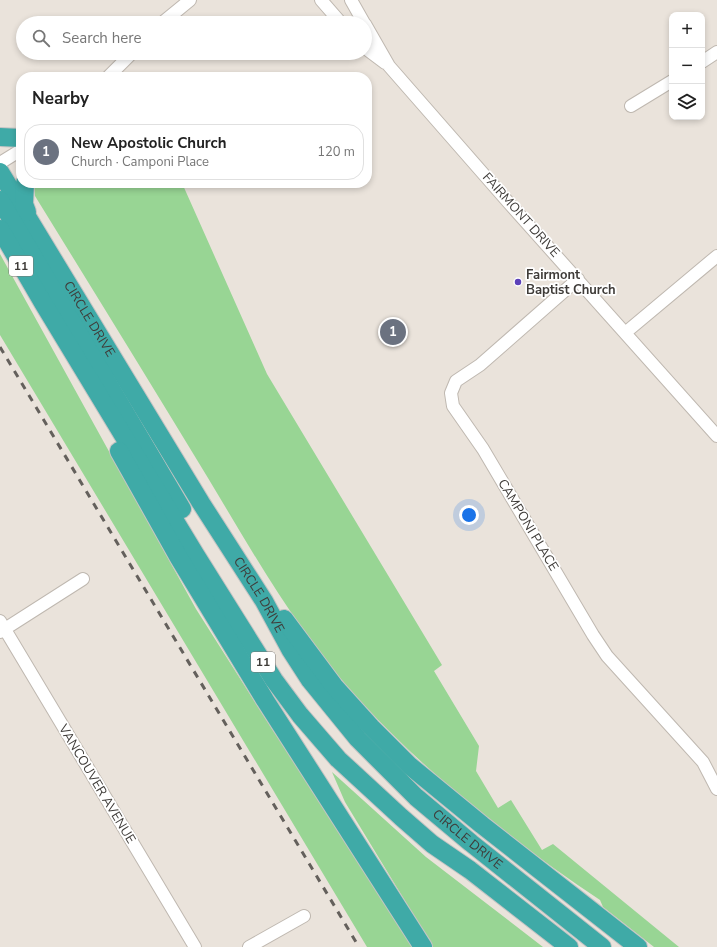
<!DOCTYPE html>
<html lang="en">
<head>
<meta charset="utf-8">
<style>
	body { margin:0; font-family:"Nunito Sans",sans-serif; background:#f6f6f6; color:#222 }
	.controls { position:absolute; right:12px; top:12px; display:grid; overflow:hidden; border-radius:8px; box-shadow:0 2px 6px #0003 }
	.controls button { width:36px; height:36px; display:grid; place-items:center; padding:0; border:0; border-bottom:1px solid #e0e0e0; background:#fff; color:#222; font:20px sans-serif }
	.you { position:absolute; left:469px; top:515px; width:14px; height:14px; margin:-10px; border:3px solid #fff; border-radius:50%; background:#1a73e8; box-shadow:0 0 0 6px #1a73e833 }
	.badge { display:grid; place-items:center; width:26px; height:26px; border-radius:50%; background:#db2777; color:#fff; font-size:13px; font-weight:700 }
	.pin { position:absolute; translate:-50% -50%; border:2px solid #fff; box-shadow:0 1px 4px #0006 }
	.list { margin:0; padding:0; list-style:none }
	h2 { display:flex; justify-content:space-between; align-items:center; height:52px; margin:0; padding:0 16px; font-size:17px }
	h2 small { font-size:13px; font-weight:400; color:#767676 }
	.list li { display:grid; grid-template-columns:26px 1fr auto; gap:12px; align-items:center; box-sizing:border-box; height:56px; margin:0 8px 8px; padding:0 8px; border:1px solid #e0e0e0; border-radius:16px }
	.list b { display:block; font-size:15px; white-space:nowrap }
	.list p { margin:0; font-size:13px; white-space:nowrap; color:#767676 }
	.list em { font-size:13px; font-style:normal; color:#767676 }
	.icon { flex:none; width:22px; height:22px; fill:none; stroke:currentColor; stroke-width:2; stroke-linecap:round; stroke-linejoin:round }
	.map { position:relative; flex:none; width:717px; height:947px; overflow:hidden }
	.search { position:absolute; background:#fff; box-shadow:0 2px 6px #0003; left:16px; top:16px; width:356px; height:44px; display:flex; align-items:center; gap:10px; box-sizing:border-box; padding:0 14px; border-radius:22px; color:#767676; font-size:15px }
	.panel { position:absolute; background:#fff; box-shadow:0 2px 6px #0003; left:16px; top:72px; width:356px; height:116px; border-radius:16px }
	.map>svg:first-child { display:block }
	.grass { fill:#98d594 }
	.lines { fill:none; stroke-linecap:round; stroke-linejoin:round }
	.minor-casing { stroke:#bfb8b0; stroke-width:14 }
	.highway-casing { stroke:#c5c4c4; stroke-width:20 }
	.minor { stroke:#fff; stroke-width:12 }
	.highway { stroke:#3faaa7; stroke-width:18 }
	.rail { stroke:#64605c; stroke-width:3; stroke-dasharray:7 7; stroke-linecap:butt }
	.poi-dot { fill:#5c41b9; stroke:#fff; stroke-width:1.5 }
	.labels { text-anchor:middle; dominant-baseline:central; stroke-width:3.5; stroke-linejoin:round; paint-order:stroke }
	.shield { fill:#fff; stroke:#797674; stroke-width:1 }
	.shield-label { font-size:12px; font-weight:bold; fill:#3f3c39 }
	.street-label { font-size:13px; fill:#3f3c39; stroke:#fff }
	.poi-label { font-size:13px; font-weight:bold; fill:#3f3c39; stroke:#fff; text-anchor:start }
</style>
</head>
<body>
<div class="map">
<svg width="717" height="947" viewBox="0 0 717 947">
	<rect width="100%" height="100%" fill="#eae3db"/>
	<path class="grass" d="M 34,183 L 182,183 L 267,374 L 442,665 L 434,671 L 479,746 L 476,771 L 498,808 L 511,800 L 542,850 L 553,844 L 679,947 L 654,947 L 603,907 L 600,900 C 515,843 433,779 363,704 C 300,637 255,556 208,478 C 151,384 93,290 35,196 Z
		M 0,254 L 196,609 L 272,729 L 331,817 L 412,947 L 367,947 L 0,335 Z
		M 332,772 L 426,857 L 543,947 L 433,947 L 345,802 Z"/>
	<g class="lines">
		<defs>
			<path id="minor" d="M 321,0 L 341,23
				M 351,0 L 364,23
				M 162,23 L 190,0
				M 365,24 L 389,66 L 508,202 L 717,436
				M 365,48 L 385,63
				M 702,62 L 717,52
				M 108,77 L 132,53
				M 631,106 L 672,81
				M 0,163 L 21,150
				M 578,279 L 480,365 L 456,381 L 451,393 L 453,406 L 483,449 L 593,635 L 607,656 L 703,762 L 717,789
				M 625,333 L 717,256
				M 0,621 L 195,947
				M 0,632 L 83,579
				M 249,947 L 304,916"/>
			<g id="highway">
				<path d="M 0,137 L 21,138"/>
				<path id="s1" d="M 0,172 L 201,503 L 264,601 L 290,649 L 310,680 L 358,739 L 416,797 L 471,843 L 602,947"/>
				<path d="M 25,183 L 24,204 L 27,212"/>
				<path d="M 0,200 L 182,509"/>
				<path d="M 0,229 L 43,303 L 195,554 L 274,680 L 300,715 L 338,759 L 401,817 L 432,844 L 470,870 L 569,947"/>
				<path d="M 119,451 L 179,558 L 265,700 L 423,947"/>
				<path d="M 284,619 L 334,686 L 371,727 L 410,766 L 482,825 L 638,947"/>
			</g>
		</defs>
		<use href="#minor" class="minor-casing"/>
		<use href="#highway" class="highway-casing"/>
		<use href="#minor" class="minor"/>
		<use href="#highway" class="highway"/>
		<path class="rail" d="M 0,347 L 359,947"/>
	</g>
	<circle class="poi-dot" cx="518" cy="282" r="4"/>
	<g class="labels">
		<g class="shield">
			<rect x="9" y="256" width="24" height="20" rx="3"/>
			<rect x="251" y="652" width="24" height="20" rx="3"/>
		</g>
		<g class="shield-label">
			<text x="21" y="266">11</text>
			<text x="263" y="662">11</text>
		</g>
		<g class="street-label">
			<text transform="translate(521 215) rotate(48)">FAIRMONT DRIVE</text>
			<text stroke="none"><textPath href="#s1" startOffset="172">CIRCLE DRIVE</textPath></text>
			<text transform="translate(528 525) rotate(59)">CAMPONI PLACE</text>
			<text stroke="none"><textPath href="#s1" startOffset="496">CIRCLE DRIVE</textPath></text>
			<text transform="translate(97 784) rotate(59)">VANCOUVER AVENUE</text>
			<text stroke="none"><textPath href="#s1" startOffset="820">CIRCLE DRIVE</textPath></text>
		</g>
		<g class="poi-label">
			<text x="526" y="275">Fairmont<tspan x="526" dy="15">Baptist Church</tspan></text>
		</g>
	</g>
</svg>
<div class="controls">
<button>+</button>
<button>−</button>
<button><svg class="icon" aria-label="layers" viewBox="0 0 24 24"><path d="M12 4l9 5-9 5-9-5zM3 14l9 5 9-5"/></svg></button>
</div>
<div class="you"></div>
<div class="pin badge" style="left:393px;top:332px;background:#6b7280">1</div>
<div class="search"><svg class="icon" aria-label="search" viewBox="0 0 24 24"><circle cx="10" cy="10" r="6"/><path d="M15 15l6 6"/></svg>Search here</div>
<section class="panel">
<h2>Nearby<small></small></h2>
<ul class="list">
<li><span class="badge" style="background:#6b7280">1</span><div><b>New Apostolic Church</b><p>Church · Camponi Place</p></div><em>120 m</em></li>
</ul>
</section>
</div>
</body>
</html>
